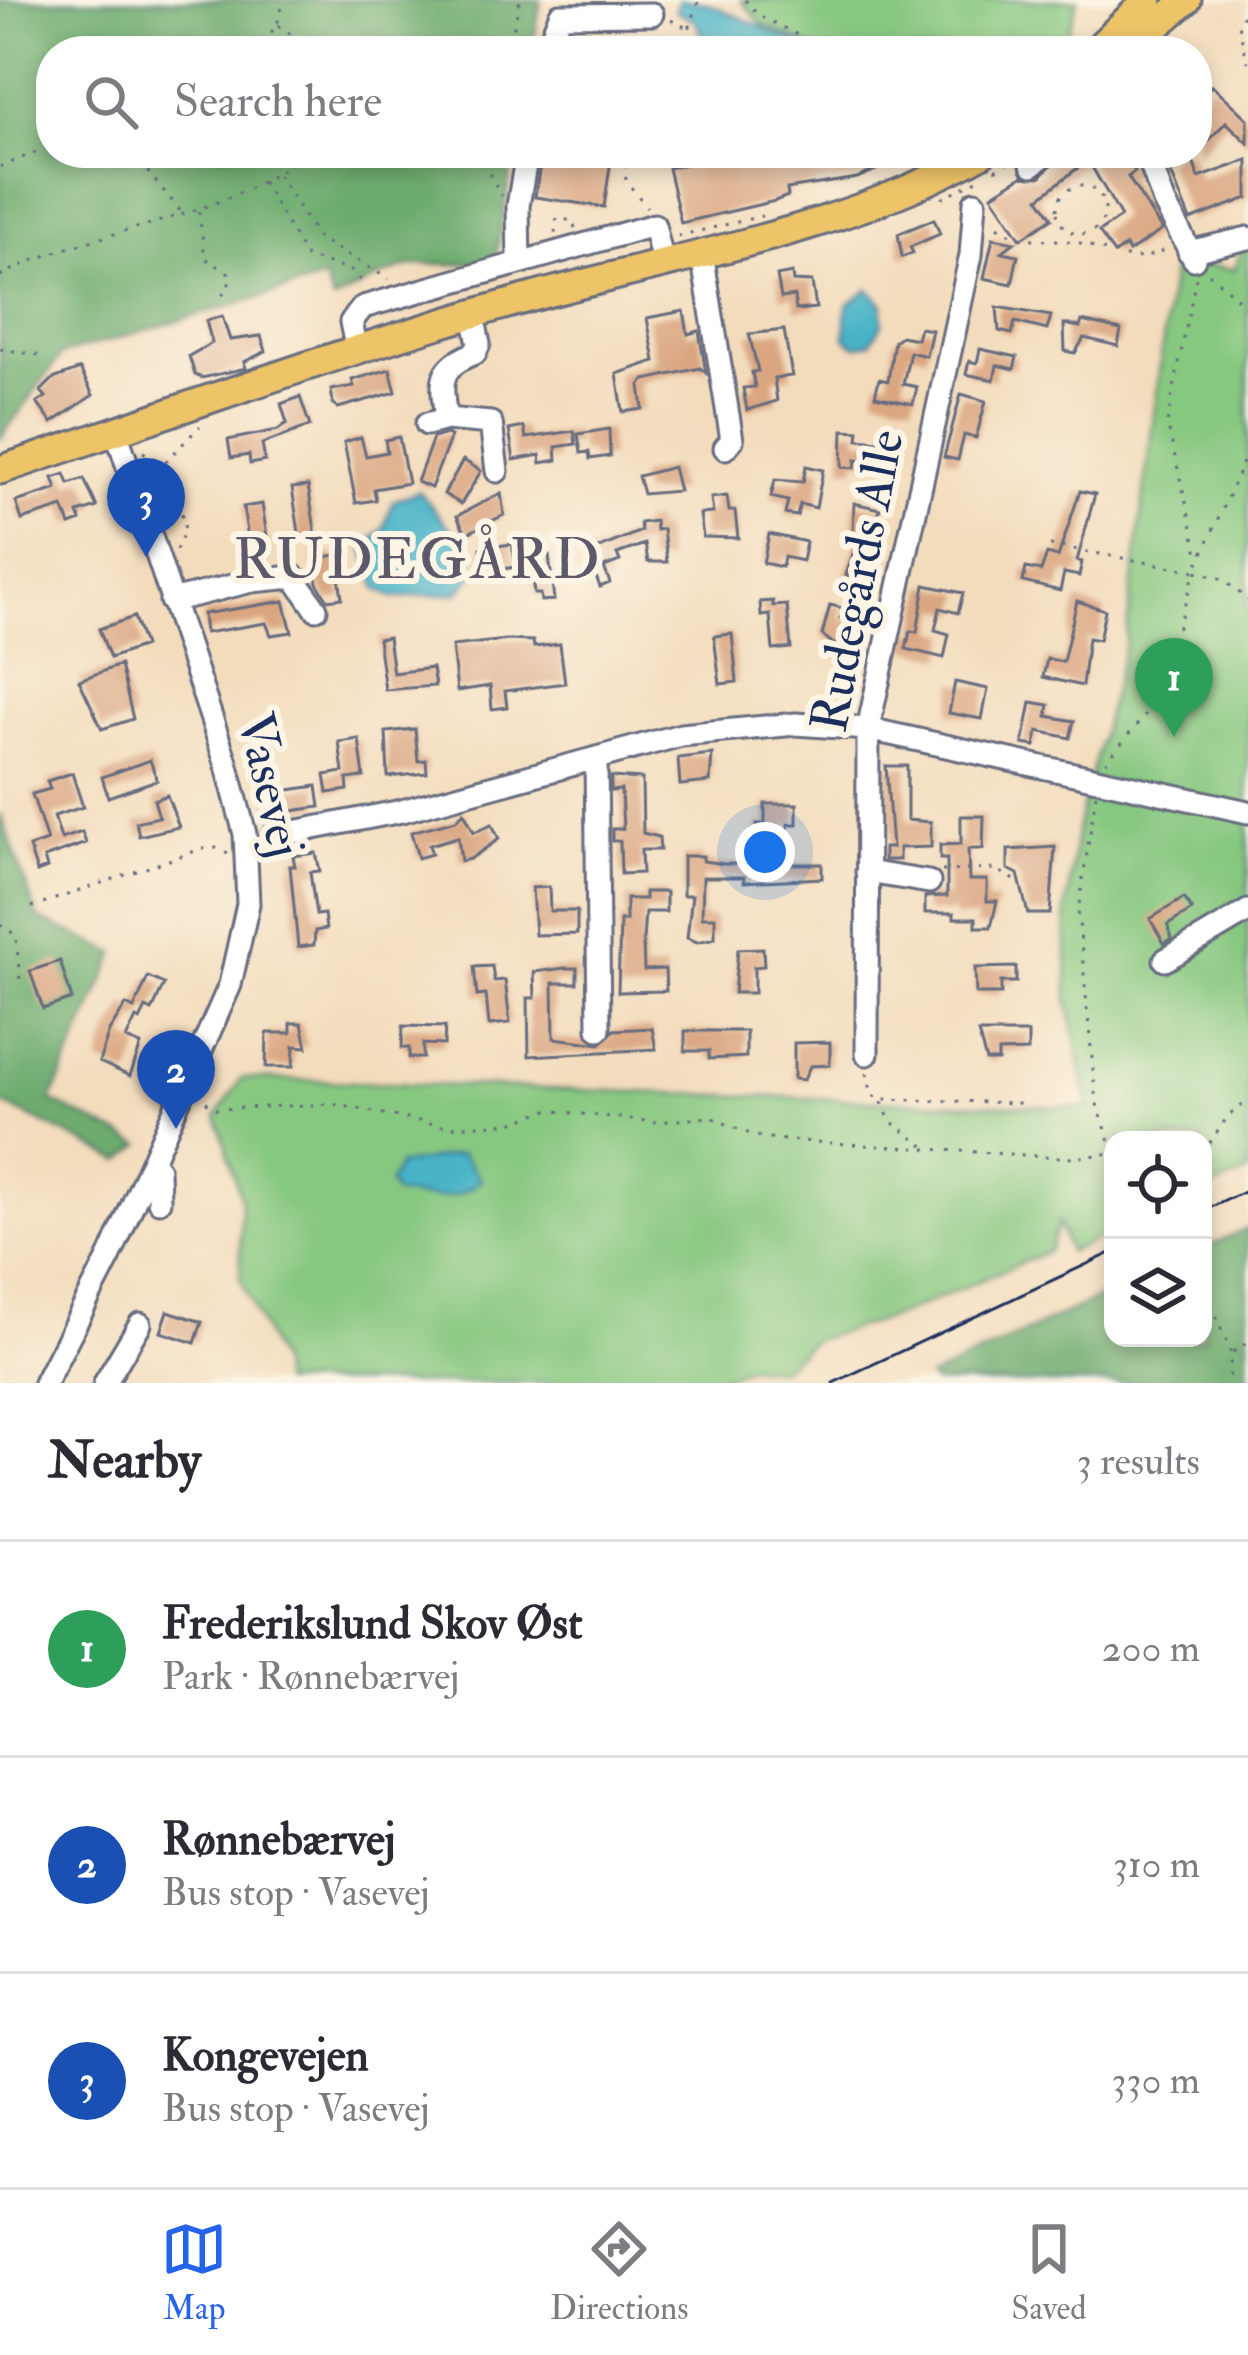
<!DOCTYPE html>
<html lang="en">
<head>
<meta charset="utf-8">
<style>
	body { margin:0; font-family:"IM FELL Double Pica",serif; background:#f7f7f7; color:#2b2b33 }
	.controls { position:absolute; right:36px; bottom:36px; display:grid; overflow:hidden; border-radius:24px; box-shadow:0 6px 18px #0003 }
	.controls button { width:108px; height:108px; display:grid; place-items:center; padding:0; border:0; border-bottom:3px solid #e1e1e2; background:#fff; color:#2b2b33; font:60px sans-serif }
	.you { position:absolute; left:765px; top:852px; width:42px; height:42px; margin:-30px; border:9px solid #fff; border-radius:50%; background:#1a73e8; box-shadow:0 0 0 18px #1a73e833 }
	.badge { display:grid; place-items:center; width:78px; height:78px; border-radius:50%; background:#2563eb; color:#fff; font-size:39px; font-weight:700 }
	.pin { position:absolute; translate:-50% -99px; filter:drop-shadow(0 3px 6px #0008) }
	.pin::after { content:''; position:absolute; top:63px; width:42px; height:36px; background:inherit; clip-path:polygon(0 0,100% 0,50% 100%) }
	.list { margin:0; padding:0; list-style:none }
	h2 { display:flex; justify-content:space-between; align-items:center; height:156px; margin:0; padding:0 48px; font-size:51px }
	h2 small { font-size:39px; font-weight:400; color:#7c7c81 }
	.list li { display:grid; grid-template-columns:78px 1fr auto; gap:36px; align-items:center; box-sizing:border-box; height:216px; padding:0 48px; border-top:3px solid #e1e1e2 }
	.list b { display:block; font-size:45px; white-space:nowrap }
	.list p { margin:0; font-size:39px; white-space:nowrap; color:#7c7c81 }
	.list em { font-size:39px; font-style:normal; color:#7c7c81 }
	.icon { flex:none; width:66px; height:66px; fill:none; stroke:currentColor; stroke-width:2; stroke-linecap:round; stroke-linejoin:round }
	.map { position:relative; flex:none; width:1248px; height:1383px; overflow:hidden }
	.search { position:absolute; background:#fff; box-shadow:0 6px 18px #0003; left:36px; right:36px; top:36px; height:132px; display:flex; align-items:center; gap:30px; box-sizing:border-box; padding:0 42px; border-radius:48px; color:#7c7c81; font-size:45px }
	.sheet { height:804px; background:#fff }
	nav { display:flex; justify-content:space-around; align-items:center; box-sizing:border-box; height:168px; border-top:3px solid #e1e1e2; background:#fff; font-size:33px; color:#7c7c81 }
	nav a { display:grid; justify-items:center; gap:6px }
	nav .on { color:#2563eb }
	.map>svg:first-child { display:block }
	.green { fill:#87c880; stroke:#517c6f; stroke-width:3 }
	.forest { fill:#6dac6e; stroke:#446e66; stroke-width:3 }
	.water { fill:#49b4c7; stroke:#327292; stroke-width:3 }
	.building { fill:#daa681 }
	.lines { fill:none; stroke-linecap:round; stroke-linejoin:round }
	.minor-casing { stroke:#676c7f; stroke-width:27 }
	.major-casing { stroke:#676c7f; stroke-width:33 }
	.path { stroke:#676c7f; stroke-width:3; stroke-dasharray:3 9; stroke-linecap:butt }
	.minor { stroke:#fff; stroke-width:21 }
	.major { stroke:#eec469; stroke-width:27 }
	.tram { stroke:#1b2f5e; stroke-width:3 }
	.labels { text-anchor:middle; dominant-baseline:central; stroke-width:12; stroke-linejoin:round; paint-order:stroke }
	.street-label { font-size:51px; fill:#1b2f5e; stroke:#fcf5e5 }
	.quarter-label { font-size:57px; letter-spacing:3px; fill:#5e596a; stroke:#fcf5e5 }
</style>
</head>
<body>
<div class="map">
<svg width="1248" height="1383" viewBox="0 0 1248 1383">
	<rect width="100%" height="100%" fill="#fcf5e5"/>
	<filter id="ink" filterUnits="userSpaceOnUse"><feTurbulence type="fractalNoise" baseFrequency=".00833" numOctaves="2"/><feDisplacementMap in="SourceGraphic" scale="24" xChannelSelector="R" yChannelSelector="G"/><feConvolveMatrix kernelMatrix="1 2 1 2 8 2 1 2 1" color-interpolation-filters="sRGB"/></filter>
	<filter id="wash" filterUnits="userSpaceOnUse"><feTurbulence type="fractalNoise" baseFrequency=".004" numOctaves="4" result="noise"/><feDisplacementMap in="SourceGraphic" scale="48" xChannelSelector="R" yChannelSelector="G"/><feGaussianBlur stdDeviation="2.7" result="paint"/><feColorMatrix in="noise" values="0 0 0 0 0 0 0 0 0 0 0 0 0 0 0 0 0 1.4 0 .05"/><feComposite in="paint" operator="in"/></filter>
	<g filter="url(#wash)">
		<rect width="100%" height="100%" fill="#f3dcbc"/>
		<path class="green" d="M 741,0 L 1078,0 L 1062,51 L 821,51 L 762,24 Z
			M 1248,229 L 1248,1172 L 1203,1192 L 1203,1140 L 1113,1140 L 1113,1232 L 1069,1252 L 1058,1223 L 1049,1251 L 897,1316 L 814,1340 L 780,1369 L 750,1366 L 709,1383 L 281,1383 L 279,1365 L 240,1278 L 241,1199 L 217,1116 L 242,1078 L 1089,1108 L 1068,1000 L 1066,912 L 1077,828 L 1125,645 L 1173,261 L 1235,269 Z"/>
		<path class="forest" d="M 0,0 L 541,0 L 532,51 L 51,51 L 51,153 L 514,153 L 496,257 C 464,266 462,264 431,264 C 398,263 362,287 333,301 L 324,279 L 62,354 L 0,439 Z
			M 0,813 L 38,918 L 116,953 L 51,1101 L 141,1145 L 121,1161 L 0,1102 Z
			M 1248,1228 L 1248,1383 L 934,1383 L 929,1378 L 1113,1291 L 1113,1338 L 1203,1338 L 1203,1249 Z"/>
		<path class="water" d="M 678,0 L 707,3 L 815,51 L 709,51 L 695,20 L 676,12 Z
			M 869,289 L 883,304 L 882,324 L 870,343 L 856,346 L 845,338 L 847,305 Z
			M 419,491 L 473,556 L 474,574 L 458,593 L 394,598 L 377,589 L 364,547 L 384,528 L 393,501 Z
			M 461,1154 L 481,1180 C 454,1204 428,1198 395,1194 L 389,1183 L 399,1165 Z"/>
		<g id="blocks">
			<path class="building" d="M 1212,85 L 1248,119 L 1248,143 L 1226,122 L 1197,153 L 1197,102 Z
				M 542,153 L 612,153 L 604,207 L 535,197 Z
				M 737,153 L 777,153 L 781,168 L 841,155 L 843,165 L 871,153 L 916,153 L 857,178 L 787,189 L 788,196 L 775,201 L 681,223 L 668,168 Z
				M 1062,153 L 1123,153 L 1135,172 L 1128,177 L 1162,230 L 1129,252 L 1126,246 L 1114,254 L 1099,232 L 1121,217 L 1088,160 L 1039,198 L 1052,218 L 1021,239 L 992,195 L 1022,176 L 1040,177 Z
				M 1177,153 L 1190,153 L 1199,178 L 1248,160 L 1248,198 L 1190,220 L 1167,163 Z
				M 934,219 L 940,234 L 910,247 L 913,253 L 902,257 L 898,234 Z
				M 993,238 L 1015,242 L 1002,252 L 1018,255 L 1012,284 L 984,278 Z
				M 792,273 L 793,281 L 812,282 L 816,308 L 796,310 L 794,296 L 781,298 L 777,276 Z
				M 997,307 L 1051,316 L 1047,330 L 1015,322 L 1012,334 L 999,331 Z
				M 684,311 L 688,334 L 699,331 L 706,373 L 700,368 L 645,380 L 640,385 L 643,409 L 623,412 L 617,374 L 655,361 L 647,318 Z
				M 222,316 L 230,340 L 261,336 L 266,351 L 244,362 L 246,368 L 202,378 L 195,375 L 189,356 L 212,343 L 206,321 Z
				M 1082,321 L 1121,330 L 1118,346 L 1084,338 L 1075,353 L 1065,351 L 1064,324 L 1080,327 Z
				M 920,328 L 932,330 L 926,356 L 910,352 L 903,384 L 917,387 L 913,404 L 875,396 L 879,379 L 888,381 L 894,341 L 901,336 L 917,339 Z
				M 784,330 L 792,376 L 774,378 L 777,401 L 747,410 L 743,388 L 755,387 L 752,372 L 758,371 L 749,334 Z
				M 980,349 L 1017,357 L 1014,369 L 997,365 L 994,380 L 966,374 L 969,361 L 977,363 Z
				M 80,369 L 93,395 L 52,423 L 37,403 L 46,397 L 41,391 L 53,379 Z
				M 390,369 L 396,392 L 338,408 L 333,403 L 331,390 L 354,386 L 352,380 Z
				M 961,394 L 986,401 L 976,438 L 964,435 L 958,460 L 944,457 Z
				M 300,397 L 310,426 L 262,444 L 265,461 L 250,464 L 249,455 L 231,458 L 228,440 L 278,430 L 287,423 L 281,404 Z
				M 524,427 L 526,438 L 574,431 L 576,444 L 556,447 L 557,460 L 541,463 L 540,455 L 514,460 L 509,430 Z
				M 609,429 L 610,456 L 590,459 L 589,452 L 581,453 L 578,434 Z
				M 843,430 L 859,431 L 858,439 L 879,441 L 878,454 L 867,452 L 866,461 L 856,460 L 855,468 L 842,467 Z
				M 446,434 L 451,436 L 431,488 L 417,482 L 433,438 Z
				M 361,437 L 366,456 L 387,452 L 385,440 L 399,437 L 408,483 L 374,489 L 376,500 L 356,503 L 344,442 Z
				M 463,460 L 481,471 L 461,504 L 444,494 Z
				M 806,466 L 823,470 L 816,508 L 800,504 L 797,516 L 785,514 L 788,501 L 771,497 L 775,480 L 803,482 Z
				M 673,467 L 679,491 L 643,494 L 638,476 Z
				M 65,474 L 69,484 L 84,479 L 97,507 L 78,513 L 81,521 L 70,525 L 63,507 L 22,520 L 16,502 L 57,489 L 53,478 Z
				M 308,486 L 316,536 L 300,539 L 292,488 Z
				M 1080,491 L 1095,494 L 1077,561 L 1082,562 L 1079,576 L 1064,573 L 1060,591 L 1023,582 L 1026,568 L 1041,571 L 1047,554 L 1058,557 Z
				M 501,493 L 504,515 L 466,534 L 457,516 Z
				M 727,496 L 729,511 L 735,511 L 738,538 L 703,537 L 700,514 L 713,513 L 711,498 Z
				M 854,503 L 880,509 L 866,556 L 872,563 L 870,581 L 846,575 L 859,536 L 853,534 Z
				M 262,504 L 270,556 L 241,560 L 238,545 L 249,544 L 243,507 Z
				M 655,521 L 656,530 L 663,529 L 667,562 L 648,562 L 645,544 L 617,554 L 620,561 L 604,567 L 610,583 L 600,587 L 587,553 L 641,531 L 640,523 Z
				M 769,534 L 806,542 L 802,561 L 784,557 L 782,567 L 763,563 Z
				M 512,544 L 516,567 L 484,572 L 481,548 Z
				M 336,555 L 342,598 L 328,600 L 317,583 L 313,559 Z
				M 549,555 L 554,600 L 541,601 L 540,594 L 534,594 L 530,558 Z
				M 925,585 L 963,593 L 958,613 L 940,608 L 935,630 L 949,634 L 944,658 L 906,649 L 910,631 L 917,632 Z
				M 284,601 L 292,632 L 271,635 L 266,623 L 205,633 L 203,614 Z
				M 773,601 L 773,606 L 787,605 L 791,648 L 773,650 L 770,615 L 761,616 L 760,602 Z
				M 1077,601 L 1105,610 L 1099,640 L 1088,638 L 1082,686 L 1043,677 L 1047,659 L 1063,662 Z
				M 830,605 L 843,608 L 840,618 L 862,623 L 858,658 L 831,657 L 834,644 L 822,635 Z
				M 134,617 L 144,646 L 110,658 L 99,629 Z
				M 732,634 L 737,682 L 720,684 L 714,636 Z
				M 388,637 L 393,673 L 432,668 L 435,686 L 385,690 L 378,639 Z
				M 506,640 L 533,641 L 534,647 L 560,644 L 565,683 L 505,691 L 507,707 L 492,709 L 490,686 L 457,691 L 452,646 Z
				M 120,665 L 133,719 L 102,729 L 79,680 Z
				M 955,682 L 988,689 L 982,719 L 949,713 Z
				M 1031,702 L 1049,705 L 1047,716 L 1074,721 L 1070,738 L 1038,731 L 1035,746 L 1023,744 Z
				M 415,729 L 418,761 L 426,760 L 427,773 L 388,777 L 386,732 Z
				M 359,739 L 364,777 L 347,779 L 348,790 L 328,793 L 325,775 L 343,772 L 339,742 Z
				M 712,754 L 710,782 L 680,785 L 678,758 Z
				M 150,760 L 157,780 L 108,797 L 102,777 Z
				M 886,766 L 907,766 L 907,820 L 931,822 L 931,847 L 899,848 L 899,860 L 884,860 L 884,848 L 892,848 Z
				M 72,773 L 83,807 L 54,816 L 61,839 L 82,832 L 86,843 L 44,858 L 47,868 L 37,872 L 29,847 L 47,841 L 32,794 L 50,789 L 47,781 Z
				M 611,777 L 642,779 L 643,833 L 659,837 L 660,850 L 641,850 L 642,873 L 621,874 L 620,841 L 612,841 L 612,829 L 623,829 L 621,790 L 611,791 Z
				M 317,786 L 320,807 L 270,814 L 267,793 Z
				M 167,795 L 179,827 L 139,836 L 136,822 L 159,817 L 154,800 Z
				M 765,804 L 797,804 L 797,824 L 788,824 L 788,835 L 757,835 L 757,824 L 765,824 Z
				M 464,812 L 474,832 L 492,824 L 499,839 L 470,859 L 461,861 L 458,837 L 429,845 L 432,854 L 418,858 L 411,832 L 456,820 Z
				M 961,816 L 984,816 L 983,849 L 968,849 L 969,880 L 987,880 L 987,901 L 997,901 L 991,927 L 976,927 L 976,918 L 954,918 L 954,913 L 925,913 L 925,897 L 947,896 L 947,859 L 940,859 L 940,845 L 961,844 Z
				M 1055,847 L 1050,914 L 1028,914 L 1018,874 L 1008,869 L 1008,850 Z
				M 316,853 L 320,871 L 310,872 L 316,915 L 324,914 L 326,929 L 315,931 L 314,945 L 298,947 L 290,866 L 295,866 L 293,856 Z
				M 683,856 L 703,856 L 703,861 L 724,864 L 822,864 L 822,878 L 744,882 L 744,877 L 703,877 L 702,917 L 715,917 L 715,938 L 697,942 L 687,938 L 692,895 L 683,895 Z
				M 549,887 L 550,911 L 577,911 L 577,934 L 535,935 L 532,888 Z
				M 645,892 L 666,892 L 666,912 L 645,912 L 643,941 L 644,970 L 665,969 L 666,991 L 618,992 L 620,921 L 626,921 L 626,899 L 645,899 Z
				M 1184,898 L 1192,910 L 1168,925 L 1172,939 L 1164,943 L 1150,919 Z
				M 763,948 L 764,966 L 754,967 L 754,993 L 734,993 L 738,949 Z
				M 60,961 L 72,999 L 43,1009 L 30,971 Z
				M 492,966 L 494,981 L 505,980 L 510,1023 L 489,1025 L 486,995 L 477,996 L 474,967 Z
				M 1016,967 L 1016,982 L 1001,982 L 1001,994 L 976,994 L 975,968 Z
				M 565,968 L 577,968 L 577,983 L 553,983 L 554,1038 L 600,1044 L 614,1030 L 652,1028 L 656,1049 L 529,1056 L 528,998 L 535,998 L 534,972 Z
				M 148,977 L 164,984 L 152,1011 L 146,1008 L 140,1020 L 136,1018 L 126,1039 L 141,1045 L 130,1076 L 99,1062 L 109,1031 L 126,1005 L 134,1009 Z
				M 291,1023 L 302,1023 L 307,1047 L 294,1046 L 293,1067 L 266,1067 L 267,1033 L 291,1033 Z
				M 403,1026 L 445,1027 L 444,1045 L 423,1044 L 423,1058 L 409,1058 L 409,1048 L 402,1048 Z
				M 685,1031 L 746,1031 L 746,1057 L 709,1059 L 709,1051 L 685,1051 Z
				M 978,1033 L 1028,1033 L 1028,1051 L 998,1052 L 998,1061 L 986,1061 Z
				M 830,1042 L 830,1065 L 810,1066 L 804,1080 L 794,1079 L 794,1043 Z
				M 168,1311 L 202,1322 L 195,1343 L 161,1332 Z"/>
		</g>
	</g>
	<g filter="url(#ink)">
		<use href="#blocks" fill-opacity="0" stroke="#676c7f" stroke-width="3"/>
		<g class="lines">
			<defs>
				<path id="minor" d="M 546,51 L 560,15 L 652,14
					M 1147,153 L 1164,202 L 1194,259
					M 1032,165 L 1047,153
					M 1189,252 L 1248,238
					M 702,254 L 732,440 L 725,448
					M 519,263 L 518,206 L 527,153
					M 357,351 L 351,322 L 363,307 L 654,225 L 663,263
					M 446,419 C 441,382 437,368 475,353 L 479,344 L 473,315
					M 427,424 L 446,419 L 491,423 L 497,471
					M 171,601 L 252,581 L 294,577 L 316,609
					M 596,758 L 599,1029
					M 273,836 L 402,811 L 681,735 L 796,724 L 868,729 L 1248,812
					M 867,872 L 929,882
					M 1165,960 L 1248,911
					M 867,1054 L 868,729 L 971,255 L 975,202
					M 152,1163 L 158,1169 L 159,1201
					M 45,1383 L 110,1256 L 230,985 L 248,904 L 245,834 L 226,762 L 116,431
					M 105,1383 L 140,1324"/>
				<path id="major" d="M 1095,51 L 1148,0
					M 1127,51 L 1187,0
					M 0,470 C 179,411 358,344 540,295 C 687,255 849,229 982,153"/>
			</defs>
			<use href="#minor" class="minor-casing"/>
			<use href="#major" class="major-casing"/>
			<path class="path" d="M 745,0 L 758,15 L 829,51
				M 1248,4 L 1238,25 L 1248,62
				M 671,20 L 689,29
				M 278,25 L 315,51
				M 256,51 L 277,25 L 284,0
				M 508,51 L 520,0
				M 692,51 L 688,32 L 699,0
				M 132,153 L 183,214
				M 477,153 L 502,196
				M 624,153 L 626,181 L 647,207
				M 795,153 L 803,153
				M 906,166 L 931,153
				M 0,167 L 51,146
				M 995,170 L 1017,156
				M 278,175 L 318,238 L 389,279
				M 263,182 L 306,257 L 352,271 L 366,287
				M1057 210a24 24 0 1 1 48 0a24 24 0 1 1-48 0Z
				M 942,198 L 981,178
				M 199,212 L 205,258 L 229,273 L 229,287 L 219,299
				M 998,226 C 1025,246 1049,236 1080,243 C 1116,252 1133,269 1169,247
				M 555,233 L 557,218 L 573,221 L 575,228
				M 678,236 L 762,216
				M 1209,273 L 1248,308
				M 0,276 C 97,225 217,225 305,153
				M 1196,278 L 1167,423 L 1199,557
				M 0,349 L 38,355
				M 1248,451 L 1195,571 L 1222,579 L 1248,600
				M 143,452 L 160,462
				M 149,479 L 200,426
				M 1050,545 L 1195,571 L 1155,703 L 1106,762
				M 176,550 L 185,530 L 180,503 L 189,502
				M 1096,794 L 1078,911 L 1096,1101 L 1113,1150
				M 942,871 L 995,869 L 1015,880
				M 32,907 L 201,849 L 217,848 L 230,855
				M 0,925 L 16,935 L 20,982
				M 867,1073 L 872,1095 L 881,1099 L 1020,1103
				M 202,1090 L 208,1105 L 217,1109 L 333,1104 L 449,1127 L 511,1123 L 546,1110 L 657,1122 L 710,1117 L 755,1136 L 785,1140 L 1073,1158 L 1113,1153
				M 882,1102 L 890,1121 L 929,1149
				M 1203,1153 L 1228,1116 L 1248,1101
				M 1203,1283 L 1231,1353 L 1229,1383
				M 1233,1352 L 1248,1342"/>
			<use href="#minor" class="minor"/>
			<use href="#major" class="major"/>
			<path class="tram" d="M 1203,1211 L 1248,1190
				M 833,1383 L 1113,1252"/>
		</g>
	</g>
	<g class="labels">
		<g class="street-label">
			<text transform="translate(858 581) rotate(-79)">Rudegårds Alle</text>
			<text transform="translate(270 785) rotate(77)">Vasevej</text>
		</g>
		<g class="quarter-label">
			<text x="418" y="560">RUDEGÅRD</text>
		</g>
	</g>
</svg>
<div class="controls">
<button><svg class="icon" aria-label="locate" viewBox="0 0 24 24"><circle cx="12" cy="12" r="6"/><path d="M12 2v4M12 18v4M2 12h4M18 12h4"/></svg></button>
<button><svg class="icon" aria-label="layers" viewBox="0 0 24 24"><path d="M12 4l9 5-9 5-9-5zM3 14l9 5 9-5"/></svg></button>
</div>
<div class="you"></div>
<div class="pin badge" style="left:1174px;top:737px;background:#2e9e5b">1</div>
<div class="pin badge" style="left:176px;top:1129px;background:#1a4fb4">2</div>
<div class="pin badge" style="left:146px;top:557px;background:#1a4fb4">3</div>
<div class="search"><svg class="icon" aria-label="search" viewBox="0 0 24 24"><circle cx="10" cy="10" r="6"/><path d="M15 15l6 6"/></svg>Search here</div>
</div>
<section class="sheet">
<h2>Nearby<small>3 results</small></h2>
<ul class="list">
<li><span class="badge" style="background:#2e9e5b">1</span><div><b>Frederikslund Skov Øst</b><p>Park · Rønnebærvej</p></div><em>200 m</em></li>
<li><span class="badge" style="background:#1a4fb4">2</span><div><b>Rønnebærvej</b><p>Bus stop · Vasevej</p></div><em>310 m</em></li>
<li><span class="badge" style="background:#1a4fb4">3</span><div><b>Kongevejen</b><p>Bus stop · Vasevej</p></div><em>330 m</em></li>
</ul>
</section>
<nav>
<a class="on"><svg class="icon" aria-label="map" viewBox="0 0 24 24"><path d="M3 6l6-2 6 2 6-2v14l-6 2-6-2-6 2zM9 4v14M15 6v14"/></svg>Map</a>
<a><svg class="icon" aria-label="directions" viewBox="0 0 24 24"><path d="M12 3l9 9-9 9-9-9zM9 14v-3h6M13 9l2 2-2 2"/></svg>Directions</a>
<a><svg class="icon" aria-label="saved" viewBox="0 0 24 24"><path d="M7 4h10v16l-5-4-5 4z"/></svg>Saved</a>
</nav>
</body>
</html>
